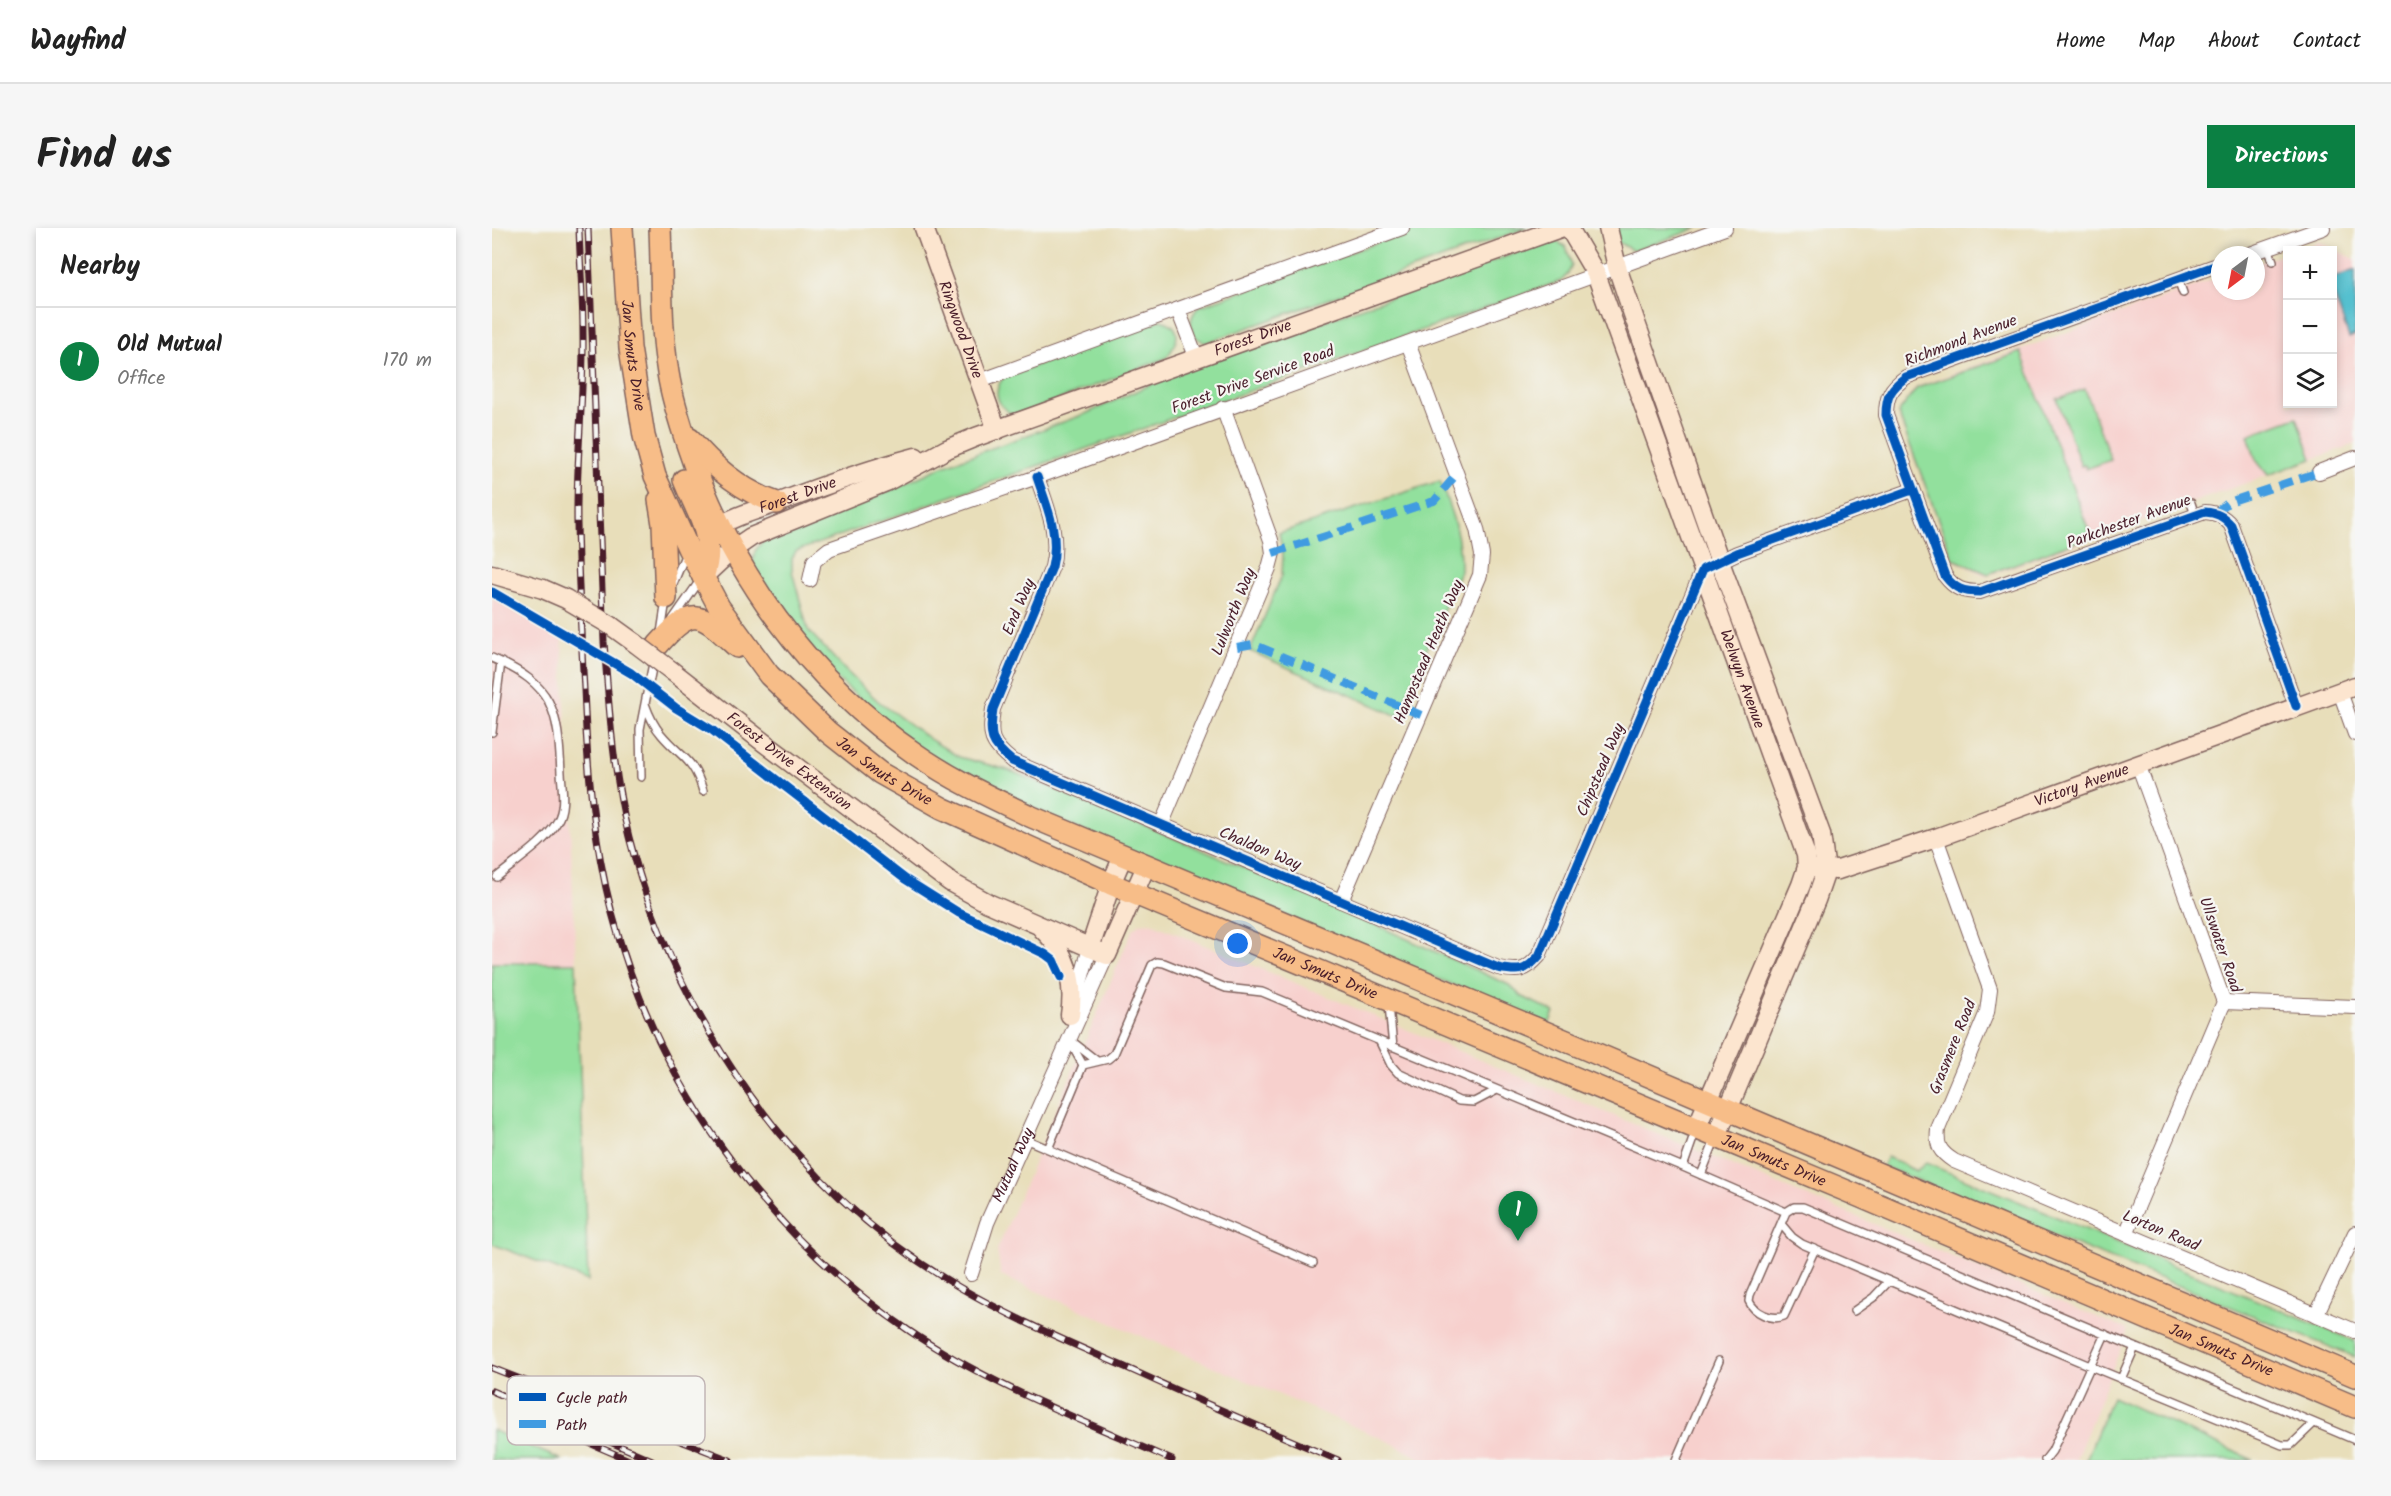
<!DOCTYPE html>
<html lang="en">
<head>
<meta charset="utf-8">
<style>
	body { margin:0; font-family:Kalam,sans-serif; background:#f6f6f6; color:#222 }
	.controls { position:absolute; right:18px; top:18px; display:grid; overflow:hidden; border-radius:0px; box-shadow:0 3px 9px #0003 }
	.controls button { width:54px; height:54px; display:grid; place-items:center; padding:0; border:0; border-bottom:2px solid #e0e0e0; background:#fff; color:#222; font:30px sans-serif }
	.compass { position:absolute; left:1719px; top:18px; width:54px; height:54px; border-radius:50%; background:#fff; box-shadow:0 3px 9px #0003; rotate:212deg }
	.you { position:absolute; left:746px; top:716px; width:21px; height:21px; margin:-15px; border:4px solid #fff; border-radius:50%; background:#1a73e8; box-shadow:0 0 0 9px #1a73e833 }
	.badge { display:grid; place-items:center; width:39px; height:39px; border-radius:50%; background:#0b8043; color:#fff; font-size:20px; font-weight:700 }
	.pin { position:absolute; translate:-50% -50px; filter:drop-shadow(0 2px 3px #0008) }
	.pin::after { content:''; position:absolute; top:32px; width:21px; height:18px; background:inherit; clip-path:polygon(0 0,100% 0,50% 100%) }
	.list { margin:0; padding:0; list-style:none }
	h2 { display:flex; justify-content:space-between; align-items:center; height:78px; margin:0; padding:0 24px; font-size:26px }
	h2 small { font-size:20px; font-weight:400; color:#767676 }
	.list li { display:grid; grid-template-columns:39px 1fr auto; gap:18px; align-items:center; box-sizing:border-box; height:108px; padding:0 24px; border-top:2px solid #e0e0e0 }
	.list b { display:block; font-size:22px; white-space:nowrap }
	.list p { margin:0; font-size:20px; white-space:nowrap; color:#767676 }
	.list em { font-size:20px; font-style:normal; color:#767676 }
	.icon { flex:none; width:33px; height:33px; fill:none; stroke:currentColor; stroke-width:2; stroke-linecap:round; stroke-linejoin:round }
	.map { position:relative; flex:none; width:1863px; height:1232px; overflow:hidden; border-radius:0px }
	header { display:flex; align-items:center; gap:36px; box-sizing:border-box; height:84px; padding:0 30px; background:#fff; border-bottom:2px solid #e0e0e0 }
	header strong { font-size:28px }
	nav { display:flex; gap:33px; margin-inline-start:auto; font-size:21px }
	.intro { display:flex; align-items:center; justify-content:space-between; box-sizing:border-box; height:144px; padding:0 36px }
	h1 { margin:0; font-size:42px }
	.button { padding:15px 27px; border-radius:0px; background:#0b8043; color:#fff; font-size:21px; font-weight:700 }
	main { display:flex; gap:36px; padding:0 36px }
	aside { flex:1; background:#fff; border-radius:0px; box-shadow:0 3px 9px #0003 }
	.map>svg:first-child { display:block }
	.built { fill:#f7d0cd }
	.green { fill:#92e09d; stroke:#6e8064; stroke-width:1.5 }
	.water { fill:#55c0cf; stroke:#50707d; stroke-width:1.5 }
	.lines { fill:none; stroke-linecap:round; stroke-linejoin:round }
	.lane-casing { stroke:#81625d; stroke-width:10 }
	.street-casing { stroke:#81625d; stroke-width:16 }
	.secondary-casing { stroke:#81625d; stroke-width:21 }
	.primary-casing { stroke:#81625d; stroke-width:24 }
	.lane { stroke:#fff; stroke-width:7 }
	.street { stroke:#fff; stroke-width:14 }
	.secondary { stroke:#fce5cf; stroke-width:18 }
	.primary { stroke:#f7bd88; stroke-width:21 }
	.rail-casing { stroke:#4a1f2b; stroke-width:7 }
	.rail { stroke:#f6f6f2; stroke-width:4.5; stroke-dasharray:14; stroke-linecap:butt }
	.secondary-bridge-casing { stroke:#81625d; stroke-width:21; stroke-linecap:butt }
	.secondary-bridge { stroke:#fce5cf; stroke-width:18 }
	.quiet { stroke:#409be1; stroke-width:8; stroke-dasharray:15 8; stroke-linecap:butt }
	.cycleway-casing { stroke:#f6f6f2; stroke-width:13 }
	.cycleway { stroke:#0057b8; stroke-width:9 }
	.labels { text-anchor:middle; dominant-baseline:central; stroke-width:4.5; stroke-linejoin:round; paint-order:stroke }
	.street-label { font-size:16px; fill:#4a1f2b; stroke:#f6f6f2 }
	.key { fill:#f6f6f2; stroke:#c2b6b6; stroke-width:1.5 }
	.key-label { font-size:16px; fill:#4a1f2b }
</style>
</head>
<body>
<header>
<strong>Wayfind</strong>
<nav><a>Home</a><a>Map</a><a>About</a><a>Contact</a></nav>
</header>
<div class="intro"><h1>Find us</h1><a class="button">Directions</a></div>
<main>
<aside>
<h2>Nearby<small></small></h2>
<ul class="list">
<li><span class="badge">1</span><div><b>Old Mutual</b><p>Office</p></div><em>170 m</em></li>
</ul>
</aside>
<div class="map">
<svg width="1863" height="1232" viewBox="0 0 1863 1232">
	<rect width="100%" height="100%" fill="#f6f6f2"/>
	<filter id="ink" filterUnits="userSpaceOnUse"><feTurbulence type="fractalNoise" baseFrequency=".0167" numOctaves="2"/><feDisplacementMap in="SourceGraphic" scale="12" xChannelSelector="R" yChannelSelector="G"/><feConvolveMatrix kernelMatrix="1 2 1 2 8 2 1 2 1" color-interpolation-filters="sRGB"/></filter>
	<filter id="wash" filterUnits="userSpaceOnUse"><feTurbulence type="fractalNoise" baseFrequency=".008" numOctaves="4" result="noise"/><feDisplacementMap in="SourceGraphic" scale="24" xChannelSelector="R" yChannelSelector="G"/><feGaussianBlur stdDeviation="1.35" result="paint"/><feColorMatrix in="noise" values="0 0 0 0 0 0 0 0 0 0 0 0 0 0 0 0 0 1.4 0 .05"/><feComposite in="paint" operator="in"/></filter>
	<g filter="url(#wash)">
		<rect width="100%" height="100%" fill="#e8deba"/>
		<path class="built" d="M 1827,14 L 1863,31 L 1863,216 L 1495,348 L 1460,332 L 1405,185 L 1424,159 L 1728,49 L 1728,63 L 1764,63 L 1764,36 L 1795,25 L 1796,176 L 1840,176 L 1840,22 L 1803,22 Z
			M 0,370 L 70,410 L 84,735 L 0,735 Z
			M 659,695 L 1636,1102 L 1584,1232 L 931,1232 L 898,1214 L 509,1048 L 505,1022 L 640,703 L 647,696 Z"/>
		<path class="green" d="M 926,0 L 1035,0 L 713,115 L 701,107 C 698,95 698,89 706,79 Z
			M 1122,0 L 1206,0 L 1141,23 L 1126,14 Z
			M 1055,14 L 1066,14 L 1074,19 L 1080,37 L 1076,46 L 1069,53 L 304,323 L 300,331 L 300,343 L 316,402 L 353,442 L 386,473 L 439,512 L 467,529 L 516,542 L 663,602 L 842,678 L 1017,757 L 1029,768 L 1062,784 L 1057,796 L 641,626 L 487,555 L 427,522 L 320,429 L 260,340 L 263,323 L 273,310 L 375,273 L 451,238 L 593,186 L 684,145 Z
			M 668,92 C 692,97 687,115 674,130 L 525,188 C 507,182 498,165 512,149 Z
			M 1529,124 L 1599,308 L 1496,346 L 1461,331 L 1406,185 L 1425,160 Z
			M 1593,161 L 1619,232 L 1594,241 L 1593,237 L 1589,238 L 1565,171 Z
			M 1805,189 L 1820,231 L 1776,247 L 1764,232 L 1756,207 Z
			M 948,253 C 960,285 969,308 968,343 L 906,488 L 758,423 L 790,347 L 791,326 L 787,305 Z
			M 0,735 L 84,735 L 96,1053 L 0,1016 Z
			M 1395,929 L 1424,943 L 1434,935 L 1863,1113 L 1863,1129 L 1390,938 Z
			M 1620,1169 L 1761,1232 L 1594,1232 Z
			M 0,1202 L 70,1232 L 0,1232 Z"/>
		<path class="water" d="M 1863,42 L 1863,107 L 1857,110 L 1841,63 L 1841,50 Z"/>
	</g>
	<g filter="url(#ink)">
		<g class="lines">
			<defs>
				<path id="lane" d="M 1776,20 L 1781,33
					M 1686,51 L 1691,65
					M 1699,275 L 1703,287
					M 181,356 L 194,325
					M 181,391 L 209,351
					M 169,405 L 174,372
					M 0,430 C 62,457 66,481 69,545 C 70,561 74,579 65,594 C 54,614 23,634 5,649
					M 153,476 C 157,487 161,497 169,506 C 189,530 201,529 211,563
					M 0,504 L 9,434
					M 149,549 L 148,501 L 162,430
					M 897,777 L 901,819
					M 577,811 L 605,833
					M 578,814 L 591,837
					M 888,814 L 899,837 L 906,845 L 967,873 L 982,874 L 1005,862
					M 533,911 L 821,1035
					M 556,921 L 591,837 L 616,831 L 622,826 L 660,737 L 665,734 L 672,735 L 734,760 L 770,764 L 1191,939 L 1294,984 L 1258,1067 L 1257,1073 C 1262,1085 1280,1093 1292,1088 L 1323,1021
					M 1191,939 L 1204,902
					M 1209,947 L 1223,912
					M 1294,984 L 1302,979 L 1311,979 L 1863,1212
					M 1289,996 L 1300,1009 L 1310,1016 L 1598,1138 L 1790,1217 L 1799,1217 L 1822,1195
					M 1362,1083 L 1382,1069 L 1397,1053
					M 1629,1151 L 1643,1119
					M 1184,1232 L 1227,1133
					M 1553,1232 L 1560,1223 L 1613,1106"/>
				<g id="street">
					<path d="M 1755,27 L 1831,0"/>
					<path d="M 1728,36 L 1414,149 C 1399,160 1394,168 1394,187 L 1453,348 C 1463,361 1471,364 1488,364 L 1713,284 C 1725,285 1731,288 1739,297 L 1804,478"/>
					<path d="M 686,82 L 705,131"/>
					<path d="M 488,153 L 910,0"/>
					<path d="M 1827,244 L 1863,230"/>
					<path d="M 545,249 C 555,279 568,307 560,339 L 501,481 C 497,509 498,515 520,533 L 1006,740 C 1027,744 1033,744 1047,728 L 1211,341 L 1245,325 L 1420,262"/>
					<path d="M 318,352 L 322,333 L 337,321 L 545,249 L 1233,0"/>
					<path d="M 1848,464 L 1863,506"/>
					<path d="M 670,595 L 777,340 L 781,325 L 779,312 L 731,180"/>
					<path d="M 1444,610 L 1498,761 L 1495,784 L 1446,901 C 1444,918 1448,924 1462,933 L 1863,1103"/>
					<path d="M 849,673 L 988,347 L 990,327 L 985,301 L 916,115"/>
					<path d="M 583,772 L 598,720"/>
					<path d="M 1732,774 L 1863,779"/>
					<path d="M 1634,1006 L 1732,774 L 1646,536"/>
					<path id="s1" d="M 479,1046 L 495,995 L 615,727"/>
					<path d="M 1824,1087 L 1863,1005"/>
				</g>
				<g id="secondary">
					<path id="s2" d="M 432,0 L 505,202"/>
					<path id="s3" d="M 1077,0 L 1104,46 L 1314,627 L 1315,639 L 1309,657 L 1204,901"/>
					<path d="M 1116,0 L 1125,39 L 1144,95 L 1228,334 L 1329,606 L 1334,643 L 1324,672 L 1224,910"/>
					<path id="s4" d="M 217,304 C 238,289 264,282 288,274 C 333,257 378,241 424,229"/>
					<path d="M 0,346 L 51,361"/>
					<path id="s5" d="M 211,349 L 240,322 L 259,309 L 394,254 L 455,221 L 484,209 L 1068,0"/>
					<path d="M 118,397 L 143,415"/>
					<path id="s6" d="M 180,443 L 271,514 L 458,654 L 496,675 L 615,727 L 654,638"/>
					<path id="s7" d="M 1324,641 L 1346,642 L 1444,610 L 1863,458"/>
					<path d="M 550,701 C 575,724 583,755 578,787"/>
					<path d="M 598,720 L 619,656 L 631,628"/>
				</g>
				<g id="primary">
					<path id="s8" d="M 130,0 L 138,120 L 152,208 L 163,248 L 196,320 L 227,379 L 277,447 L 336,504 L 388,545 L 450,580 L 619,656 L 1357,964 L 1863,1179"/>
					<path d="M 168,0 C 170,48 168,97 176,145 C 180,170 188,195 196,219 C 237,342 317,453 425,527 C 461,552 500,570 540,589 L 1084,817 L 1863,1148"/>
					<path d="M 198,211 C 222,240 249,263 285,275"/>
					<path d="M 192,252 C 206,288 225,310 211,349"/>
					<path d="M 167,272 L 171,296 L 174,370"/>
					<path d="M 166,417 C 202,376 208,385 245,419"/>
				</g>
			</defs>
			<use href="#lane" class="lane-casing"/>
			<use href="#street" class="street-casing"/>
			<use href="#secondary" class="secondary-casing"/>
			<use href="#primary" class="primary-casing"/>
			<use href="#lane" class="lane"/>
			<use href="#street" class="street"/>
			<use href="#secondary" class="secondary"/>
			<use href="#primary" class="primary"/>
			<defs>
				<path id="rail" d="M 87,0 C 88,35 91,71 91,106 C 92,169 84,232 85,295 C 86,350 89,406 92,461 C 95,536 101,612 120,685 C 164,854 272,1004 416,1102 C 497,1157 590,1192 680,1232
					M 96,0 L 112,414 C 117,479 121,546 137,609 C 183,790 303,964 467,1059 C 520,1090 576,1114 633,1139 C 703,1171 774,1202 846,1232
					M 0,1140 L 238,1232
					M 0,1163 L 160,1232
					M 32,1187 L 137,1232"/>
			</defs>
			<use href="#rail" class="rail-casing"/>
			<use href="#rail" class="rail"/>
			<defs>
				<path id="secondary-bridge" d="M 51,361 L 74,371 L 118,397
					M 143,415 L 180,443"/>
			</defs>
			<use href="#secondary-bridge" class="secondary-bridge-casing"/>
			<use href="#secondary-bridge" class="secondary-bridge"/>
			<path class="quiet" d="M 1723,285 L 1737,274 L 1827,244
				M 781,325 L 942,273 L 964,247
				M 745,419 L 761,416 L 929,487"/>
			<defs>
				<path id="cycleway" d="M 1728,36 L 1414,149 C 1399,160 1394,168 1394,187 L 1453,348 C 1463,361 1471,364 1488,364 L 1713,284 C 1725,285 1731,288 1739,297 L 1804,478
					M 545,249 C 555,279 568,307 560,339 L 501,481 C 497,509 498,515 520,533 L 1006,740 C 1027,744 1033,744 1047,728 L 1211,341 L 1245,325 L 1420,262
					M 0,364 L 139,445 L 184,480 L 220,502 L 413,651 L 467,685 L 553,726 L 561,732 L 569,749"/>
			</defs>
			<use href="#cycleway" class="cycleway-casing"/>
			<use href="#cycleway" class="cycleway"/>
		</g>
	</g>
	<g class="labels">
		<g class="street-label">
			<text stroke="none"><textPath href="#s2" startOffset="108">Ringwood Drive</textPath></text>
			<text stroke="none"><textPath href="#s5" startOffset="603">Forest Drive</textPath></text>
			<text transform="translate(1469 113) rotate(-21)">Richmond Avenue</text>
			<text stroke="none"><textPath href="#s8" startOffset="128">Jan Smuts Drive</textPath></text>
			<text transform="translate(761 152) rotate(-20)">Forest Drive Service Road</text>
			<text stroke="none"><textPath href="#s4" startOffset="96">Forest Drive</textPath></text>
			<text transform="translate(1637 294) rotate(-20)">Parkchester Avenue</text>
			<text transform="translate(527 379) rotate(-67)">End Way</text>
			<text transform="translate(742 384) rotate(-68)">Lulworth Way</text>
			<text transform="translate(937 424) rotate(-67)">Hampstead Heath Way</text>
			<text stroke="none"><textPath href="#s3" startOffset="484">Welwyn Avenue</textPath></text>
			<text stroke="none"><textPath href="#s6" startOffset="148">Forest Drive Extension</textPath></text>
			<text stroke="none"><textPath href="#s8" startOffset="632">Jan Smuts Drive</textPath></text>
			<text transform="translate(1109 542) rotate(-67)">Chipstead Way</text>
			<text stroke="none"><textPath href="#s7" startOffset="280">Victory Avenue</textPath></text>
			<text transform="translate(768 621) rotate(23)">Chaldon Way</text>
			<text transform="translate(1728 717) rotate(71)">Ullswater Road</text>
			<text stroke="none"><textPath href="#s8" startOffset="1118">Jan Smuts Drive</textPath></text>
			<text transform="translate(1461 819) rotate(-68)">Grasmere Road</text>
			<text stroke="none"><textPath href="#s8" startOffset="1604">Jan Smuts Drive</textPath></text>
			<text stroke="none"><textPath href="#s1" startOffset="117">Mutual Way</textPath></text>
			<text transform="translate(1669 1003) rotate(23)">Lorton Road</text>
			<text stroke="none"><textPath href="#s8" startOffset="2090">Jan Smuts Drive</textPath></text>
		</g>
	</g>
	<rect x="15" y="1148" width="198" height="69" rx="9" class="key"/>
	<rect x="27" y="1165" width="27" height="8" fill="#0057b8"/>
	<rect x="27" y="1192" width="27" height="8" fill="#409be1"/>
	<g class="key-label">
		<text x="64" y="1175">Cycle path</text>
		<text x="64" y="1202">Path</text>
	</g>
</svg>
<div class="controls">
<button>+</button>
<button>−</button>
<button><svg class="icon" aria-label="layers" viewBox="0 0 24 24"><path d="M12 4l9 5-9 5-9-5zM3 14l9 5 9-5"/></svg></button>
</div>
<svg class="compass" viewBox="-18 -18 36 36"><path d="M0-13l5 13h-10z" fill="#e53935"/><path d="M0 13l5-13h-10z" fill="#767676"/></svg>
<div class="you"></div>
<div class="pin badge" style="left:1026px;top:1013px">1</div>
</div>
</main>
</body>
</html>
